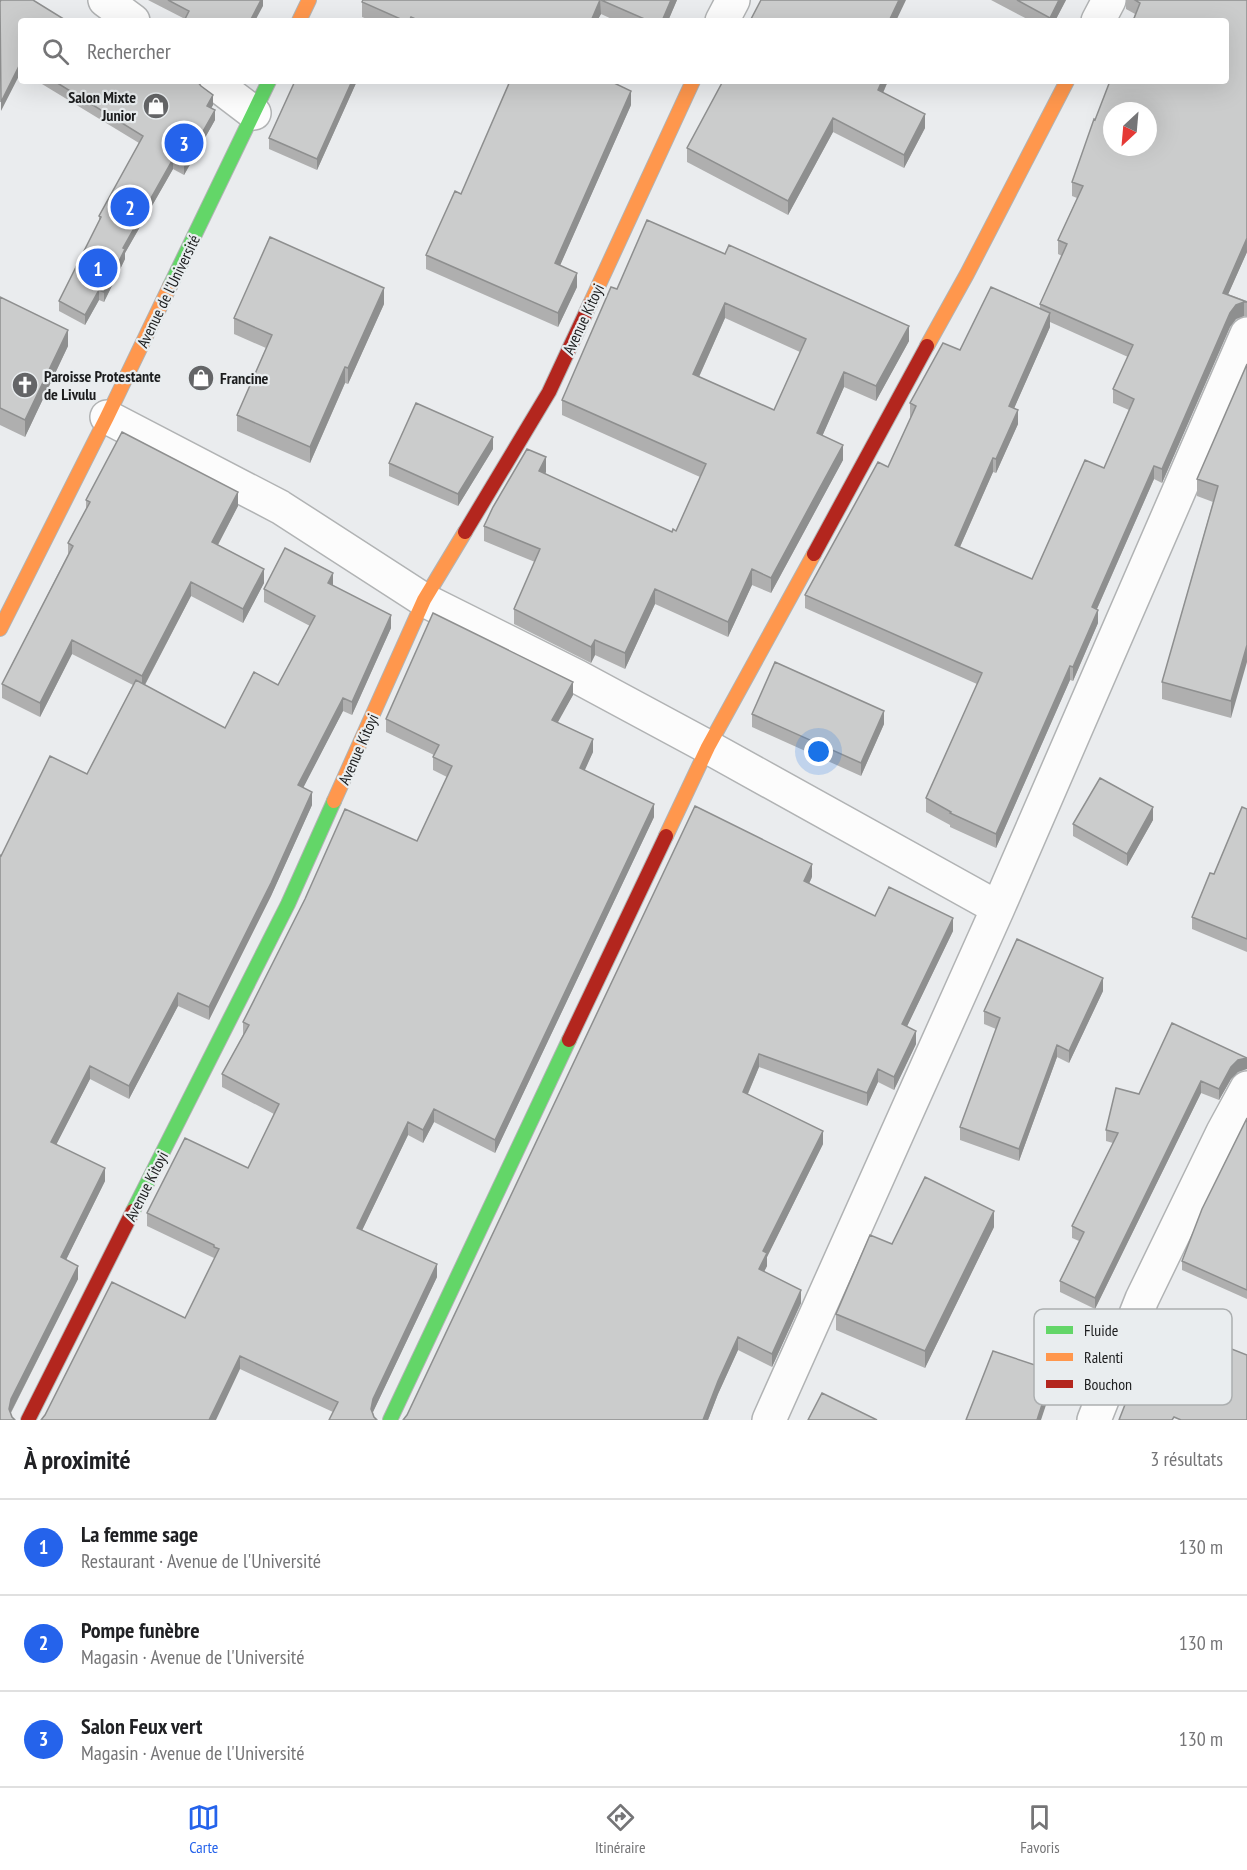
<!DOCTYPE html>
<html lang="fr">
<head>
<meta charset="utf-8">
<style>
	body { margin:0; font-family:"PT Sans Narrow",sans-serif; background:#f2f2f2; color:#202124 }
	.compass { position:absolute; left:1103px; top:102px; width:54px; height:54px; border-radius:50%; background:#fff; box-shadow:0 6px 24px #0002; rotate:206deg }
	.you { position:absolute; left:819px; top:752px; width:21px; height:21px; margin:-15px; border:4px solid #fff; border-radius:50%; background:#1a73e8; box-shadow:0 0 0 9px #1a73e833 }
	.badge { display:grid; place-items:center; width:39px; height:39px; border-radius:50%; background:#2563eb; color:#fff; font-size:20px; font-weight:700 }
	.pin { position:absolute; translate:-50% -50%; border:3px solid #fff; box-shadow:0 2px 6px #0006 }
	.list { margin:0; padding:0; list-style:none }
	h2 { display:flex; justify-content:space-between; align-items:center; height:78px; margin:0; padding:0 24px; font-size:26px }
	h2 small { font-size:20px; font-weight:400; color:#757577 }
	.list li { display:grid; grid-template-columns:39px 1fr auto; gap:18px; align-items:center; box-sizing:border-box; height:96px; padding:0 24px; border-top:2px solid #e0e0e0 }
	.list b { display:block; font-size:22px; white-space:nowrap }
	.list p { margin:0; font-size:20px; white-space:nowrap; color:#757577 }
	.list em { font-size:20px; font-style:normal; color:#757577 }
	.icon { flex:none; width:33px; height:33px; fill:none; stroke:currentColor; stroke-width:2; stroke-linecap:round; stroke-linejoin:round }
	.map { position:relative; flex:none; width:1247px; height:1420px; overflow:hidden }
	.search { position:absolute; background:#fff; box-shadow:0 6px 24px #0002; left:18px; right:18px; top:18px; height:66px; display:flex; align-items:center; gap:15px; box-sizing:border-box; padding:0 21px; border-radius:6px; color:#757577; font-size:22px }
	.sheet { height:366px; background:#fff }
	nav { display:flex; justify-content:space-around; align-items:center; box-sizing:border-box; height:84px; border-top:2px solid #e0e0e0; background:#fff; font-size:16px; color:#757577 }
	nav a { display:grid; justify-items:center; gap:3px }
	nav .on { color:#2563eb }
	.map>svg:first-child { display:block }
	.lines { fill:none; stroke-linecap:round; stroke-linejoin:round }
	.street-casing { stroke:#b1b3b4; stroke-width:36 }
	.fast-casing { stroke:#b1b3b4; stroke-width:16 }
	.slow-casing { stroke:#b1b3b4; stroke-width:16 }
	.jam-casing { stroke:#b1b3b4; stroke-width:16 }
	.street { stroke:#fcfcfc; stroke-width:33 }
	.fast { stroke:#63d668; stroke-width:14 }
	.slow { stroke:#ff974d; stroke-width:14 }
	.jam { stroke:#b3261e; stroke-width:14 }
	.wall { fill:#afafaf; fill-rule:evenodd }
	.shaded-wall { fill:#8e8f8f }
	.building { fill:#cbcccc; stroke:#8e8f8f; stroke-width:1.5; fill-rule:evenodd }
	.labels { text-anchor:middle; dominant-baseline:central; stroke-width:4.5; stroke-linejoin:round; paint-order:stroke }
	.poi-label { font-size:16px; font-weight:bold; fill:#1c1d1e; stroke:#e9edef; text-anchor:start }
	.street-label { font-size:16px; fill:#1c1d1e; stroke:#e9edef }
	.key { fill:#e9edef; stroke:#acafb0; stroke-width:1.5 }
	.key-label { font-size:16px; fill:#1c1d1e }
</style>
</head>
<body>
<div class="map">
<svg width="1247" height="1420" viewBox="0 0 1247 1420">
	<rect width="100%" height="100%" fill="#eaecee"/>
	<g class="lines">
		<defs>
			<path id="street" d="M 105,0 L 133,21
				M 722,21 L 733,0
				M 1098,21 L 1109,0
				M 212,81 L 254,113
				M 107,417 L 280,507 L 424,600 L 578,677 L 708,747 L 998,908
				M 769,1420 L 998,908 L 1247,334
				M 1094,1420 L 1142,1299 L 1223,1132 L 1247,1088"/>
			<path id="fast" d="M 170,286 L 269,81
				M 133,1211 L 288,904 L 334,801
				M 390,1420 L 569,1040"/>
			<path id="slow" d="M 299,21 L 309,0
				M 590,304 L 693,81
				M 927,346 L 967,274 L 1067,81
				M 0,629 L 107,417 L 170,286
				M 334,801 L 424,600 L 465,532
				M 666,836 L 708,747 L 814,554"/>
			<path id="jam" d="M 465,532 L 549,392 L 590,304
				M 814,554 L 927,346
				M 569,1040 L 666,836
				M 28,1420 L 133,1211"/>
		</defs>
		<use href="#street" class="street-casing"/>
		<use href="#fast" class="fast-casing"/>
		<use href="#slow" class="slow-casing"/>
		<use href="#jam" class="jam-casing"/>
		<use href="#street" class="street"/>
		<use href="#fast" class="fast"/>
		<use href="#slow" class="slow"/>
		<use href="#jam" class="jam"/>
	</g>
	<path class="wall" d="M 148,0 L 263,0 L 263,6 L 185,19 Z
		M 363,0 L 677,0 L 668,21 L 616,21 L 601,14 L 597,21 L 372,21 L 362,17 L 362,2 Z
		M 991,0 L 1066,0 L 1055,21 L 1031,21 Z
		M 1126,0 L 1247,0 L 1247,252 L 1228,294 L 1247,301 L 1247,316 L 1244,316 L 1236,319 L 1230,327 L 1162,483 L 1154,479 L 1097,609 L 1098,623 L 1073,681 L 1070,680 L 996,848 L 950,827 L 950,825 L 926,812 L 926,798 L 977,684 L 805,608 L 805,595 L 888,467 L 911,417 L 910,417 L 910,403 L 960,350 L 1040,309 L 1040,304 L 1062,256 L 1058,254 L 1058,240 L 1077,198 L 1072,196 L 1072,182 L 1135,14 L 1126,9 ZM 1050,322 L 1128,357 L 1113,389 L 1113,403 L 1129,410 L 1104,468 L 1032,579 L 960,547 L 993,472 L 996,473 L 1018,424 L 1014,408 L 1050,327 Z
		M 37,81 L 197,81 L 213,105 L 211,108 L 215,120 L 184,175 L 173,169 L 125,253 L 125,259 L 104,302 L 99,300 L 85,325 L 59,311 L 59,301 L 99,223 L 99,216 L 139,143 Z
		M 295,81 L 357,81 L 317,170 L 269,149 L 269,138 Z
		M 888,81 L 883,93 L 925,128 L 904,168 L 833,132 L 788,215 L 687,162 L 687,148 Z
		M 631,105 L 560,265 L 577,287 L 558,327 L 426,269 L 426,255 L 461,194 Z
		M 647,220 L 909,341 L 876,401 L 844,387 L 822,436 L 843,460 L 771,593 L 752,585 L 728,637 L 655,604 L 625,669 L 595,655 L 591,663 L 514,624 L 514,609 L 535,562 L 484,541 L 484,526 L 546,472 L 545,474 L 672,532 L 676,531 L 700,477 L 562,415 L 562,400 L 617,289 ZM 725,318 L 800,352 L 774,410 L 699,377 Z
		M 0,297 L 68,346 L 25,437 L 0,425 Z
		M 384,304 L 348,384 L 345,383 L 310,463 L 237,431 L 237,415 L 266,348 L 234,334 L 234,318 Z
		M 1247,364 L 1231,718 L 1162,699 L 1162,682 L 1213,502 L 1197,496 L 1197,479 Z
		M 493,449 L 458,506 L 389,476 L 389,463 Z
		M 86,500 L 238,506 L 218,545 L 264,583 L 243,623 L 191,596 L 145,685 L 225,728 L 278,685 L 310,626 L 264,602 L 264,589 L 333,585 L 391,628 L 352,715 L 343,711 L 303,787 L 312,805 L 271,896 L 209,1020 L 178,1006 L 129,1099 L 90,1079 L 56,1144 L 105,1181 L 66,1260 L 78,1279 L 11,1413 L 0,1420 L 1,856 L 87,774 L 133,685 L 72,654 L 40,717 L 2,698 L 2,684 L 68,554 L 68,543 L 86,509 Z
		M 573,695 L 557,722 L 593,752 L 584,770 L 654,817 L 495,1153 L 434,1122 L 423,1143 L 408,1135 L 362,1230 L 437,1277 L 373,1412 L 374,1417 L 333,1412 L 240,1369 L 185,1318 L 214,1260 L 214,1258 L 147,1226 L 147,1213 L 248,1168 L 274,1114 L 222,1087 L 222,1074 L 243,1035 L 243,1022 L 417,841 L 447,777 L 433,770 L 433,757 L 434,755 L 386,732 L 386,719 Z
		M 752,714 L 884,724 L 861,776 L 752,727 Z
		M 1247,809 L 1247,952 L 1192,929 L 1192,917 Z
		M 1153,820 L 1127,866 L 1073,836 L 1073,824 Z
		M 812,877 L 809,884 L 875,916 L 953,931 L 907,1026 L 916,1044 L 894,1090 L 878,1082 L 867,1106 L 759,1067 L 748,1094 L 823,1144 L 767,1257 L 767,1266 L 764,1271 L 801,1303 L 772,1367 L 738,1350 L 718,1394 L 708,1420 L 403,1420 Z
		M 1103,991 L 1069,1063 L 1057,1057 L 1019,1161 L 960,1140 L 960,1127 L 996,1029 L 984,1024 L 984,1011 Z
		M 1247,1069 L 1238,1072 L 1231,1079 L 1219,1100 L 1201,1093 L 1095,1309 L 1060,1292 L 1060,1281 L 1079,1241 L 1072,1238 L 1072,1226 L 1113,1143 L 1106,1141 L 1106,1130 L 1139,1094 Z
		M 1247,1118 L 1247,1299 L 1182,1270 L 1182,1261 Z
		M 994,1227 L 925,1368 L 836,1330 L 836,1314 L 892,1244 Z"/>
	<path class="shaded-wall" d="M 261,0 L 263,0 L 263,6 L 255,21 L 250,21 Z
		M 600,0 L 601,14 L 597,21 L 591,21 Z
		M 671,0 L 677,0 L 668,21 L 662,21 Z
		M 899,0 L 906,0 L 896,21 L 889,21 Z
		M 1059,0 L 1066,0 L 1055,21 L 1050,21 L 1050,18 Z
		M 21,62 L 21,72 L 1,111 L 1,102 Z
		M 352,81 L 357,81 L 317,170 L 317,159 Z
		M 882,81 L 888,81 L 878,104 L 878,90 Z
		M 631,91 L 631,105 L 555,277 L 555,263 Z
		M 213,95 L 213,105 L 207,116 L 207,106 Z
		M 215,110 L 215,120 L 184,175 L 184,165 Z
		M 925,114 L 925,128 L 904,168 L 904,155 Z
		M 833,118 L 833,132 L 788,215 L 788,201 Z
		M 173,159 L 173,169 L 125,253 L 125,259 L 104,302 L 104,292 L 123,248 Z
		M 1247,238 L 1247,252 L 1223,306 L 1223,293 Z
		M 577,273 L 577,287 L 558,327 L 558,313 Z
		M 384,288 L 384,304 L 348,384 L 348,368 Z
		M 99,290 L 99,300 L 85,325 L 85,315 Z
		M 1244,302 L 1244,316 L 1236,319 L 1230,327 L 1162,483 L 1162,469 L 1230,313 L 1236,305 Z
		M 725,303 L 725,318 L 693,390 L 693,374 Z
		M 1050,313 L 1050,327 L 1009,420 L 1009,406 Z
		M 909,326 L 909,341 L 876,401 L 876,386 Z
		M 68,330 L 68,346 L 25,437 L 25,420 Z
		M 345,367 L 345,383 L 310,463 L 310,447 Z
		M 844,372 L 844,387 L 817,448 L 817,433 Z
		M 1018,410 L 1018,424 L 996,473 L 996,459 Z
		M 493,437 L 493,449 L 458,506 L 458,494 Z
		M 843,445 L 843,460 L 771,593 L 771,578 Z
		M 546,457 L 546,472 L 539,487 L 539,471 Z
		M 993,458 L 993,472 L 955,558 L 955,545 Z
		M 1154,466 L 1154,479 L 1092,620 L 1092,607 Z
		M 238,492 L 238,506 L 212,556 L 212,542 Z
		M 264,569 L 264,583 L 243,623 L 243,609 Z
		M 752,569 L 752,585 L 728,637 L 728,622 Z
		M 333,573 L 333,586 L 328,583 Z
		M 191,582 L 191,596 L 142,690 L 142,676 Z
		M 655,589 L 655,604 L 625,669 L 625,653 Z
		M 1098,610 L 1098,623 L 1073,681 L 1073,667 Z
		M 391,615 L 391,628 L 352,715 L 352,702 Z
		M 72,640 L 72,654 L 40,717 L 40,703 Z
		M 595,640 L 595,655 L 591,663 L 591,647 Z
		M 1247,645 L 1247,662 L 1231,718 L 1231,701 Z
		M 1070,666 L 1070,680 L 996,848 L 996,834 Z
		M 573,682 L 573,695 L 552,733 L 552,720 Z
		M 343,698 L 343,711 L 298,798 L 298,785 Z
		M 884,711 L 884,724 L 861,776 L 861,763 Z
		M 593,739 L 593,752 L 580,781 L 580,768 Z
		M 312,792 L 312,805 L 271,896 L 209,1020 L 209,1007 Z
		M 654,804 L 654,817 L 495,1153 L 495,1140 Z
		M 1153,807 L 1153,820 L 1127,866 L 1127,854 Z
		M 812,864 L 812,877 L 804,894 L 804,881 Z
		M 953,918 L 953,931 L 902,1037 L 902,1024 Z
		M 1103,978 L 1103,991 L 1069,1063 L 1069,1051 Z
		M 178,993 L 178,1006 L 129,1099 L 129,1086 Z
		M 916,1031 L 916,1044 L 894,1090 L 894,1077 Z
		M 1057,1045 L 1057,1057 L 1019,1161 L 1019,1149 Z
		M 759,1054 L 759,1067 L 743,1105 L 743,1092 Z
		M 1247,1058 L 1247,1069 L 1238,1072 L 1231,1079 L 1219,1100 L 1219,1089 L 1231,1067 L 1238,1060 Z
		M 90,1066 L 90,1079 L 51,1155 L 51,1142 Z
		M 878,1069 L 878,1082 L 867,1106 L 867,1093 Z
		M 1201,1081 L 1201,1093 L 1095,1309 L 1095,1298 Z
		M 434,1109 L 434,1122 L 423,1143 L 423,1130 Z
		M 408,1122 L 408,1135 L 357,1241 L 357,1228 Z
		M 823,1131 L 823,1144 L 767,1257 L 767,1266 L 759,1282 L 759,1269 L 763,1251 Z
		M 105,1168 L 105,1181 L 61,1270 L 61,1257 Z
		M 994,1211 L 994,1227 L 925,1368 L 925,1351 Z
		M 437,1264 L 437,1277 L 373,1412 L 372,1420 L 371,1409 L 373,1399 Z
		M 78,1266 L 78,1279 L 11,1412 L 9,1420 L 9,1409 L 11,1399 Z
		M 801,1290 L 801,1303 L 772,1367 L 772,1354 Z
		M 738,1337 L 738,1350 L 718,1394 L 708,1420 L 703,1420 L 718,1381 Z
		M 240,1356 L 240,1369 L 216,1420 L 209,1420 Z
		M 1053,1371 L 1053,1384 L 1041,1420 L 1037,1420 Z"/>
	<path class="building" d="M 1,0 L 33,0 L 67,21 L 21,21 L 21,62 L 1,102 L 0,2 Z
		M 168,0 L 261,0 L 250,21 L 184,21 L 189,11 Z
		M 363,0 L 600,0 L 591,21 L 420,21 L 411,17 L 409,21 L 405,21 L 362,2 Z
		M 601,0 L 671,0 L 662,21 L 649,21 Z
		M 761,0 L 899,0 L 889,21 L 750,21 Z
		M 1017,0 L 1059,0 L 1050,18 Z
		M 1135,0 L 1247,0 L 1247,238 L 1223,293 L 1247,302 L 1244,302 L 1236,305 L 1230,313 L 1162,469 L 1154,466 L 1092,607 L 1098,610 L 1073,667 L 1070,666 L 996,834 L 950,813 L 951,812 L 926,798 L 982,673 L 805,595 L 878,462 L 888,467 L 916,406 L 910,403 L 943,343 L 960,350 L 991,287 L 1050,313 L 1009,406 L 1018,410 L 996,459 L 993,458 L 955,545 L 1032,579 L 1085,460 L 1104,468 L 1134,399 L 1113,389 L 1133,345 L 1040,304 L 1067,244 L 1058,240 L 1083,186 L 1072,182 L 1094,119 L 1095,120 L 1110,81 L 1226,81 L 1226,21 L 1133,21 L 1140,3 ZM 1112,111 L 1148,111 L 1148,147 L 1112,147 Z
		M 54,81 L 197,81 L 201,86 L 213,95 L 207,106 L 215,110 L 184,165 L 173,159 L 123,248 L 125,249 L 104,292 L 99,290 L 85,315 L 59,301 L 101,217 L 99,216 L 143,136 Z
		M 295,81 L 352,81 L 317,159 L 269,138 Z
		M 510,81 L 610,81 L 631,91 L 555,263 L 577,273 L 558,313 L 426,255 L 455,191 L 461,194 Z
		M 723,81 L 882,81 L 878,90 L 925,114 L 904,155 L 833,118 L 788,201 L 687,148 Z
		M 647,220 L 725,254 L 729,245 L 909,326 L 876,386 L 844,372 L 817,433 L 843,445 L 771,578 L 752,569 L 728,622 L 655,589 L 625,653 L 595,640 L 591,647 L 514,609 L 540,549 L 484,526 L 493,507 L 527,449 L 546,457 L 539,471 L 672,532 L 673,529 L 676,531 L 706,464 L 562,400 L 611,287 L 617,289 ZM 725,303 L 806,339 L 774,410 L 693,374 Z
		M 270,237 L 384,288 L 348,368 L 345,367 L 310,447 L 237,415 L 272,335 L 234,318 Z
		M 0,297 L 68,330 L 25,420 L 0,408 Z
		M 1247,364 L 1247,645 L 1231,701 L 1162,682 L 1218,486 L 1197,479 Z
		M 416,403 L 493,437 L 458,494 L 389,463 Z
		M 122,432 L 238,492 L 212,542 L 264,569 L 243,609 L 191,582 L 142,676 L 72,640 L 40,703 L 2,684 L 73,546 L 68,543 L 90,502 L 86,500 Z
		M 285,548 L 333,573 L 328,583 L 391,615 L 352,702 L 343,698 L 298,785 L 312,792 L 271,883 L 209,1007 L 178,993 L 129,1086 L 90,1066 L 51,1142 L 105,1168 L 61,1257 L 78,1266 L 11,1399 L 9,1409 L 12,1417 L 15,1420 L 0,1420 L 0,855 L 1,856 L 50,756 L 87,774 L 136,680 L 225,728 L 254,672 L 278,685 L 315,616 L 264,589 Z
		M 433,613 L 573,682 L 552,720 L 593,739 L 580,768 L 654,804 L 495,1140 L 434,1109 L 423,1130 L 408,1122 L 357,1228 L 437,1264 L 373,1399 L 371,1409 L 374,1417 L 377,1420 L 329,1420 L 338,1402 L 240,1356 L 209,1420 L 41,1420 L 45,1415 L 112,1282 L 185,1318 L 219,1249 L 214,1247 L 214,1245 L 147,1213 L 185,1138 L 248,1168 L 279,1104 L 222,1074 L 249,1025 L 243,1022 L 305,899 L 345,809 L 417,841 L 452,766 L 433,757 L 439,745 L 386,719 Z
		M 775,662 L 884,711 L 861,763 L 752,714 Z
		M 1100,778 L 1153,807 L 1127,854 L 1073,824 Z
		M 695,806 L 812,864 L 804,881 L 875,916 L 889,887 L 953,918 L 902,1024 L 916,1031 L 894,1077 L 878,1069 L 867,1093 L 759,1054 L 743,1092 L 823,1131 L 763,1251 L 767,1253 L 759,1269 L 801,1290 L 772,1354 L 738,1337 L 718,1381 L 703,1420 L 403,1420 L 407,1415 Z
		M 1242,807 L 1247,809 L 1247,939 L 1192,917 L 1210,873 L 1214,874 Z
		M 1017,939 L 1103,978 L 1069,1051 L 1057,1045 L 1019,1149 L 960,1127 L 1000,1018 L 984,1011 Z
		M 1172,1023 L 1247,1058 L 1238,1060 L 1231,1067 L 1219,1089 L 1201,1081 L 1095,1298 L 1060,1281 L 1084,1232 L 1072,1226 L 1118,1133 L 1106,1130 L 1116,1088 L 1139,1094 Z
		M 1247,1118 L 1247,1290 L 1182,1261 L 1202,1209 Z
		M 925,1177 L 994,1211 L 925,1351 L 836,1314 L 870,1235 L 892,1244 Z
		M 1158,1320 L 1247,1355 L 1247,1420 L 1181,1420 L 1174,1417 L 1172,1420 L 1119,1420 Z
		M 993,1351 L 1053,1371 L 1037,1420 L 966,1420 Z
		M 822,1393 L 877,1420 L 808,1420 Z"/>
	<defs>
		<symbol id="shop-disc" viewBox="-11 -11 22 22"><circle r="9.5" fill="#646567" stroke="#e9edef"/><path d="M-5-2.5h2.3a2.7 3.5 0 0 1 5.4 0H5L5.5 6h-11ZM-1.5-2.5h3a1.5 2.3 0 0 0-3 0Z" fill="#fff"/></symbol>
		<symbol id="church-disc" viewBox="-11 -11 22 22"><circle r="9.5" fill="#646567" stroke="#e9edef"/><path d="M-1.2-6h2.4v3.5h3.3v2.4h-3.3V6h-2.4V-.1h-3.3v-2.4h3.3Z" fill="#fff"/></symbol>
	</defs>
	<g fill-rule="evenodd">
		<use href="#shop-disc" x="141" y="91" width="30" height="30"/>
		<use href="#shop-disc" x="186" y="363" width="30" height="30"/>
		<use href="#church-disc" x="10" y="370" width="30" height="30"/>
	</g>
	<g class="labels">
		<g class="poi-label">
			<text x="136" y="97" text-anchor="end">Salon Mixte<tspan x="136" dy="18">Junior</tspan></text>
			<text x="44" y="376">Paroisse Protestante<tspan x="44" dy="18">de Livulu</tspan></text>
			<text x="220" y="378">Francine</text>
		</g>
		<g class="street-label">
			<text transform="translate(168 291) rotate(-64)">Avenue de l'Université</text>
			<text transform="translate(583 319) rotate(-65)">Avenue Kitoyi</text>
			<text transform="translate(358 749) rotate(-66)">Avenue Kitoyi</text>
			<text transform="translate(146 1186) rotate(-63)">Avenue Kitoyi</text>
		</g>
	</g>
	<rect x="1034" y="1309" width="198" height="96" rx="9" class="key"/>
	<rect x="1046" y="1326" width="27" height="8" fill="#63d668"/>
	<rect x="1046" y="1353" width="27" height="8" fill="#ff974d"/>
	<rect x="1046" y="1380" width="27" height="8" fill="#b3261e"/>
	<g class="key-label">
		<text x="1084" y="1336">Fluide</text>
		<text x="1084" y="1363">Ralenti</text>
		<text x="1084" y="1390">Bouchon</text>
	</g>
</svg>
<svg class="compass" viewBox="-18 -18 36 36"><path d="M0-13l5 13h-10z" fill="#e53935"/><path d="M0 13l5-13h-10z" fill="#757577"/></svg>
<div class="you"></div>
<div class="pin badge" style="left:98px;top:268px">1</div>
<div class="pin badge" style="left:130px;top:207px">2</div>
<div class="pin badge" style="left:184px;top:143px">3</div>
<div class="search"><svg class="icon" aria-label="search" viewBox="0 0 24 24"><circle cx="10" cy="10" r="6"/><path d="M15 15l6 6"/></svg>Rechercher</div>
</div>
<section class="sheet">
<h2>À proximité<small>3 résultats</small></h2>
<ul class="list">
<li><span class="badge">1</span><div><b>La femme sage</b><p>Restaurant · Avenue de l'Université</p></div><em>130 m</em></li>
<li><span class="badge">2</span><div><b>Pompe funèbre</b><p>Magasin · Avenue de l'Université</p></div><em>130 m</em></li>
<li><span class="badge">3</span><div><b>Salon Feux vert</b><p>Magasin · Avenue de l'Université</p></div><em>130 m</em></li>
</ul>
</section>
<nav>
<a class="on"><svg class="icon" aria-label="map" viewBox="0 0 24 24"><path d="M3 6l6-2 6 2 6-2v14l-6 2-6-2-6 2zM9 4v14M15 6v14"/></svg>Carte</a>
<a><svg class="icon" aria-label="directions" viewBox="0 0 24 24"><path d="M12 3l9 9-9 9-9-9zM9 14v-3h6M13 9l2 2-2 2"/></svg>Itinéraire</a>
<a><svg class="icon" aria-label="saved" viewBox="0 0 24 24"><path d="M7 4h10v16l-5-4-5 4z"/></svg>Favoris</a>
</nav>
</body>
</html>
